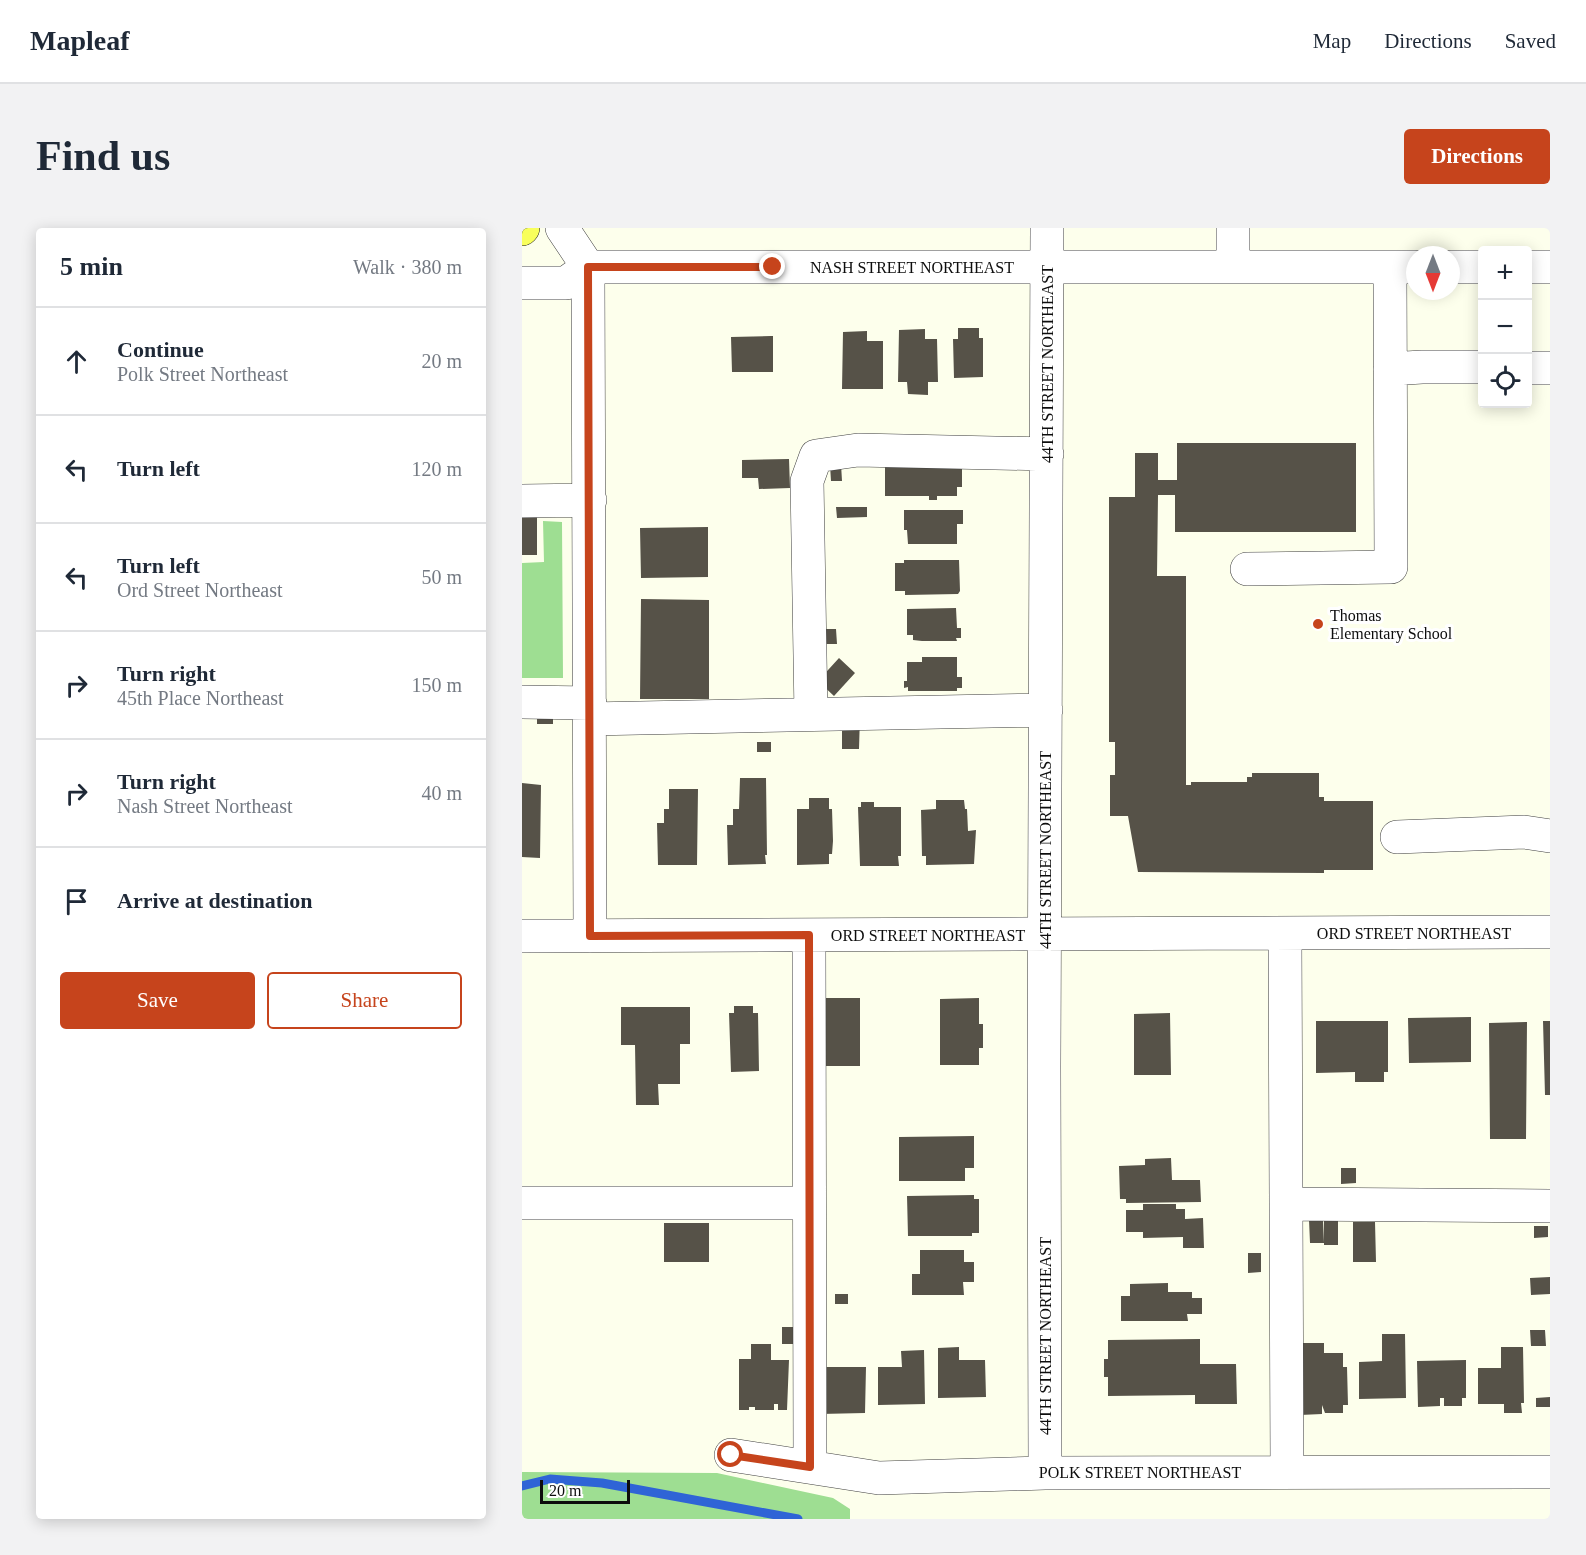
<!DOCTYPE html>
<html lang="en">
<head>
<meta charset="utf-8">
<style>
	body { margin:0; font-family:"Times New Roman",serif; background:#f2f2f3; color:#1f2937 }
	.controls { position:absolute; right:18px; top:18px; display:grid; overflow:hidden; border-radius:6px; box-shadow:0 3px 15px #0003 }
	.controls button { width:54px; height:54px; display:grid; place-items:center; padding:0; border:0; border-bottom:2px solid #e0e1e3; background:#fff; color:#1f2937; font:30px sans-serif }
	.compass { position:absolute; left:884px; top:18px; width:54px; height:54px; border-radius:50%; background:#fff; box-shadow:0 3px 15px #0003; rotate:180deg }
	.scale { position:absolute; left:18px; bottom:15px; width:90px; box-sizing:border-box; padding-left:6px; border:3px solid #0d0d0d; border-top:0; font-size:16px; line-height:21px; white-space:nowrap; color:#0d0d0d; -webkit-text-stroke:4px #fff; paint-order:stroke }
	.stop { position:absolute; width:18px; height:18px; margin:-14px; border:4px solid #c6441c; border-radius:50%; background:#fff }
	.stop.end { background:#c6441c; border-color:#fff; box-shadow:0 2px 6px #0008 }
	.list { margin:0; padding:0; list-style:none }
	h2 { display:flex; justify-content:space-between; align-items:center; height:78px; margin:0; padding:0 24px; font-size:26px }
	h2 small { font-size:20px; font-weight:400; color:#747a83 }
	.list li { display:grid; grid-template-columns:39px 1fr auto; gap:18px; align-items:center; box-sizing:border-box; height:108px; padding:0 24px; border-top:2px solid #e0e1e3 }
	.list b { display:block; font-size:22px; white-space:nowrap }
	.list p { margin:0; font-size:20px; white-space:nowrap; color:#747a83 }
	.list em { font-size:20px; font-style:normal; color:#747a83 }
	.actions { display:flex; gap:12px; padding:18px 24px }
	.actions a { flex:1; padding:14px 0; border:2px solid #c6441c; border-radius:6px; text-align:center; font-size:21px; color:#c6441c }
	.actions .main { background:#c6441c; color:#fff }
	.icon { flex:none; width:33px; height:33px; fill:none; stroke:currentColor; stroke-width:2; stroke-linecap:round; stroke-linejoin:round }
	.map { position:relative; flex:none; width:1028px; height:1291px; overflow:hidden; border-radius:6px }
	header { display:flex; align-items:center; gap:36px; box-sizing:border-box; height:84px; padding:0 30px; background:#fff; border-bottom:2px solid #e0e1e3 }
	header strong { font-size:28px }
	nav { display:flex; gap:33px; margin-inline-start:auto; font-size:21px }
	.intro { display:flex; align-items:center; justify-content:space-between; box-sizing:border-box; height:144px; padding:0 36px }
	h1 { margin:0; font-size:42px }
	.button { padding:15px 27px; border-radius:6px; background:#c6441c; color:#fff; font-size:21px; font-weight:700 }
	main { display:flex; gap:36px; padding:0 36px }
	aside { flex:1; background:#fff; border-radius:6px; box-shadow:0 3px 15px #0003 }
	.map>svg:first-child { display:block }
	.forest { fill:#9ede92 }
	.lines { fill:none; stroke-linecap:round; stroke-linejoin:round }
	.stream { stroke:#2f64d6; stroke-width:9 }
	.building { fill:#565248 }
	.minor-casing { stroke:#404040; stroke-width:34 }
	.major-casing { stroke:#1e1e1e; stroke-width:34 }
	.minor { stroke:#fff; stroke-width:33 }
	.major { stroke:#f8ff5c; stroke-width:33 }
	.route { stroke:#c6441c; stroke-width:8 }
	.poi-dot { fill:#c6441c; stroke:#fff; stroke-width:2 }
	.labels { text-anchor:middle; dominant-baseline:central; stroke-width:6; stroke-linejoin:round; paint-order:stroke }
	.street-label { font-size:16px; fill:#0d0d0d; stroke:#fff }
	.poi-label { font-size:16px; fill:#0d0d0d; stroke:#fff; text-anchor:start }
</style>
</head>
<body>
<header>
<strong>Mapleaf</strong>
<nav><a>Map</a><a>Directions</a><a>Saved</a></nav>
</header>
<div class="intro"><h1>Find us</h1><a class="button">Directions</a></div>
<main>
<aside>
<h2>5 min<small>Walk · 380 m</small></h2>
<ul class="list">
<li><svg class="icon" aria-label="ahead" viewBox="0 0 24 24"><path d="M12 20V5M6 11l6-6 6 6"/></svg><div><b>Continue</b><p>Polk Street Northeast</p></div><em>20 m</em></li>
<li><svg class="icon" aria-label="left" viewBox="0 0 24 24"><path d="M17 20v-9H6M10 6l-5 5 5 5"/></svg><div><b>Turn left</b></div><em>120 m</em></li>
<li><svg class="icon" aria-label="left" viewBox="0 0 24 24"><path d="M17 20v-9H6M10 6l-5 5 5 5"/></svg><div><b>Turn left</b><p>Ord Street Northeast</p></div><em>50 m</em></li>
<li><svg class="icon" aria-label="right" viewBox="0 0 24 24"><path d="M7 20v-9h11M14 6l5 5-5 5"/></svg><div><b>Turn right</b><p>45th Place Northeast</p></div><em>150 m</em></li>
<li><svg class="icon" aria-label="right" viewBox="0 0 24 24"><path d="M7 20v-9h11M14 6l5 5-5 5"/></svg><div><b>Turn right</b><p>Nash Street Northeast</p></div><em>40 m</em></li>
<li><svg class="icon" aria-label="arrive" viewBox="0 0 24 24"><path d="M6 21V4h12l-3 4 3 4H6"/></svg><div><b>Arrive at destination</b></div></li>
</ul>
<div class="actions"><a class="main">Save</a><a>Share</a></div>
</aside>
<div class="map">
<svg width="1028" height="1291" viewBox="0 0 1028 1291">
	<rect width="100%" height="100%" fill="#fdffec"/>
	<path class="forest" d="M 21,293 L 40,294 L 41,450 L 0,450 L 0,335 L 22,334 Z
		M 0,1244 L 195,1245 L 311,1270 L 328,1281 L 328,1291 L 0,1291 Z"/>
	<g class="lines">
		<path class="stream" d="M 0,1258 L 28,1251 L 80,1255 L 276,1291"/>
	</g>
	<path class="building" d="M 436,100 L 457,100 L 457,110 L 461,110 L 461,149 L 432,150 L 431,111 L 436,111 Z
		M 403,101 L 403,111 L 415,111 L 416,154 L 406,154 L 406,167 L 386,166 L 385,154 L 376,154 L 377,102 Z
		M 345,103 L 345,113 L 361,113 L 361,161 L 320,161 L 321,104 Z
		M 249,108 L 251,108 L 251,144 L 210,144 L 209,109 Z
		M 655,215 L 834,215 L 834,304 L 653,304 L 653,267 L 636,267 L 635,348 L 664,348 L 664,557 L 669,557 L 669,554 L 725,554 L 725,549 L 730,549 L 730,545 L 797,545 L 797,569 L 802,569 L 802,573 L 851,573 L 851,642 L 802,642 L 802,645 L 616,644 L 606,588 L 588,588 L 588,547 L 593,547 L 593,514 L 587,514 L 587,269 L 613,269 L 613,225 L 636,225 L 636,252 L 655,252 Z
		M 363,230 L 440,237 L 440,259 L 435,259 L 435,268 L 415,268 L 415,272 L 407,272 L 407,268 L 363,268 Z
		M 267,231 L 268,260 L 237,261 L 236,250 L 220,250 L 220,232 Z
		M 319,236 L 320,253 L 309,253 L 308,237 Z
		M 314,279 L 345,279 L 345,289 L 315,290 Z
		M 382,282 L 441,282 L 441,296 L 435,296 L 435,316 L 386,316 L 385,302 L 382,302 Z
		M 0,289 L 15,289 L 15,327 L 0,327 Z
		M 186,299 L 186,349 L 119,350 L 118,300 Z
		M 382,332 L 437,332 L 438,363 L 436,366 L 383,367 L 383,363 L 373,363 L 373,335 L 382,335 Z
		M 119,371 L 187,372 L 187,471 L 118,471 Z
		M 434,380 L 435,400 L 439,400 L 439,410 L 434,410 L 435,413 L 400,413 L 391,412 L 391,407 L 385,407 L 385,381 Z
		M 298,401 L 314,401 L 315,416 L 299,416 Z
		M 400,429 L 435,429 L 435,449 L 440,449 L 440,460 L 435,460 L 435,463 L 386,463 L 386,459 L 382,460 L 382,453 L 385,453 L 385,434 L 400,434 Z
		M 317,430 L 333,445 L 312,468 L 296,453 Z
		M 15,485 L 31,485 L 31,496 L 15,496 Z
		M 320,488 L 338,488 L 337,521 L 320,521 Z
		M 235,514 L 249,514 L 249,524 L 235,524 Z
		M 218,550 L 244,550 L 245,627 L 243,627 L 244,636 L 206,637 L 205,597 L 211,597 L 211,581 L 217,581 Z
		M 0,555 L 19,557 L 18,630 L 0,629 Z
		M 147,561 L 176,561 L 175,637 L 136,637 L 135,595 L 142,595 L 142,581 L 147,581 Z
		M 287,570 L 307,570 L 307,581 L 310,581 L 311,613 L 310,626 L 307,626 L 307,636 L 275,637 L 275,581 L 287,581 Z
		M 414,572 L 442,572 L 443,581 L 445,581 L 446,603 L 454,602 L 452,636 L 404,637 L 404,628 L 400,628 L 399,582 L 414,581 Z
		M 339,574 L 352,574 L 352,579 L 379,579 L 379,628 L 376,628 L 377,638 L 338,638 L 336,579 L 339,579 Z
		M 299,770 L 338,770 L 338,838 L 299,838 Z
		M 457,770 L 457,796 L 461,796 L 461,820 L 457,820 L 457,837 L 418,837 L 418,771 Z
		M 212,778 L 231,778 L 231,785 L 236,785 L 237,843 L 209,844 L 207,785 L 212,785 Z
		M 99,779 L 168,779 L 168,816 L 158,816 L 158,856 L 136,856 L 137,877 L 114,877 L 113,817 L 99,817 Z
		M 648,785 L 649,847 L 612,847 L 612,786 Z
		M 949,789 L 949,834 L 887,835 L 886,790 Z
		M 794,793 L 866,793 L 866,844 L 862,844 L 862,854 L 833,854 L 833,844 L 794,845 Z
		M 1021,793 L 1028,793 L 1028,867 L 1023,867 Z
		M 1005,794 L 1004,911 L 968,911 L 967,795 Z
		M 452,908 L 452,940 L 443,940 L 443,953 L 377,953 L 377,909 Z
		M 649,930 L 650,952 L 678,952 L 679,974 L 604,975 L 604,971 L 598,971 L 597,938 L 623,937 L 623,931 Z
		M 819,940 L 834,940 L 834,955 L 819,956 Z
		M 452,967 L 452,971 L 457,971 L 457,1005 L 450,1005 L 450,1008 L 386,1008 L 385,968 Z
		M 621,976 L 654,976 L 654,981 L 663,981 L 663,991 L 681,990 L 682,1020 L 661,1020 L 661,1009 L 621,1010 L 621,1004 L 604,1004 L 604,982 L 621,982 Z
		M 802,990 L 816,990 L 816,1017 L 802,1017 Z
		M 787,992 L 801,992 L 802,1015 L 788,1015 Z
		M 831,994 L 853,994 L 854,1034 L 831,1034 Z
		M 142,995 L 187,995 L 187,1034 L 142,1034 Z
		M 1012,998 L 1026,998 L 1026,1009 L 1012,1010 Z
		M 398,1022 L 442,1022 L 442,1034 L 452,1034 L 452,1054 L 441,1054 L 442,1067 L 390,1067 L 390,1046 L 398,1046 Z
		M 726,1025 L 739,1025 L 739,1044 L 726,1045 Z
		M 1028,1049 L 1028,1066 L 1009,1067 L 1008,1050 Z
		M 646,1055 L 646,1064 L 670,1064 L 670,1070 L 680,1070 L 680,1086 L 665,1086 L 666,1093 L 599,1093 L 599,1068 L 608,1068 L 608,1056 Z
		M 313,1066 L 326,1066 L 326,1076 L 313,1076 Z
		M 260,1099 L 272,1099 L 272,1116 L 260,1116 Z
		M 1008,1102 L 1023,1102 L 1024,1118 L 1009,1118 Z
		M 860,1106 L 883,1106 L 884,1170 L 837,1171 L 837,1134 L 860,1133 Z
		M 678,1111 L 678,1136 L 714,1136 L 715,1176 L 673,1176 L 673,1167 L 586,1168 L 586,1149 L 582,1149 L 582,1131 L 586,1131 L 586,1112 Z
		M 777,1115 L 802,1115 L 802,1125 L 821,1125 L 821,1139 L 825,1139 L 826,1177 L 821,1177 L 821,1185 L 803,1185 L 800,1177 L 800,1186 L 778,1187 Z
		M 229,1116 L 249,1116 L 249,1132 L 267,1132 L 265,1182 L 256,1182 L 256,1176 L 252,1176 L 252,1182 L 233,1182 L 233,1179 L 227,1179 L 227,1182 L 217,1182 L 217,1131 L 229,1131 Z
		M 437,1119 L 437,1132 L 463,1132 L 464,1169 L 416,1170 L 416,1120 Z
		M 979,1119 L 1001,1119 L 1002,1175 L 999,1175 L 1000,1185 L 982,1185 L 982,1176 L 956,1176 L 956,1140 L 979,1140 Z
		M 402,1122 L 403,1176 L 356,1177 L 356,1139 L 380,1139 L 379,1123 Z
		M 944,1132 L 944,1170 L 940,1170 L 940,1178 L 922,1178 L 922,1170 L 918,1170 L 918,1178 L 896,1179 L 895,1133 Z
		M 296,1139 L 344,1139 L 343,1185 L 298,1186 Z
		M 1028,1169 L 1028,1179 L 1014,1179 L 1014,1170 Z"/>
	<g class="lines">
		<defs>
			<path id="minor" d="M 40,0 L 66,39 L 68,708
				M 711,0 L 711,39
				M 929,39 L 960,39
				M 1005,39 L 1028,39
				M 0,55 L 44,55 L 66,39 L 893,39
				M 1005,140 L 1028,140
				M 868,141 L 900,139 L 960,139
				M 0,273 L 68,272
				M 725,341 L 869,339 L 868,39
				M 0,474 L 68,475
				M 289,486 L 285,253 L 294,228 L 336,222 L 525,226
				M 68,491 L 524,482
				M 875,609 L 1002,604 L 1028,608
				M 763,705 L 765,1243
				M 287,707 L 288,1239
				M 0,708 L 1028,704
				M 0,975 L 287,975
				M 764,976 L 1028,978
				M 209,1227 L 357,1250 L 523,1245 L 1028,1244
				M 523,1245 L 522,839 L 525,0"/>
			<path id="major" d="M 0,1 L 1,0"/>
		</defs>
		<use href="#minor" class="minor-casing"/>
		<use href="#major" class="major-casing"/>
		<use href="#minor" class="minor"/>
		<use href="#major" class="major"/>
	</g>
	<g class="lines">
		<path class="route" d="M 209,1227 L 288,1239 L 287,707 L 68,708 L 66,39 L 251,39"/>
	</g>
	<circle class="poi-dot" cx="796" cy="396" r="6"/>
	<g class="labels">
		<g class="street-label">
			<text x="390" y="39">NASH STREET NORTHEAST</text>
			<text transform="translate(525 136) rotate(-90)">44TH STREET NORTHEAST</text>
			<text transform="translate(523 622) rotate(-90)">44TH STREET NORTHEAST</text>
			<text x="892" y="705">ORD STREET NORTHEAST</text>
			<text x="406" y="707">ORD STREET NORTHEAST</text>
			<text transform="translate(523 1108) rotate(-90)">44TH STREET NORTHEAST</text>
			<text x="618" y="1244">POLK STREET NORTHEAST</text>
		</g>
		<g class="poi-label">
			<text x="808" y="387">Thomas<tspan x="808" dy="18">Elementary School</tspan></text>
		</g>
	</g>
</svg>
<div class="controls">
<button>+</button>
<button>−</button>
<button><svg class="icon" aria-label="locate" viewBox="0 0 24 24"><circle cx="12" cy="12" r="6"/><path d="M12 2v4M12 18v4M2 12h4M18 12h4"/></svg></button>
</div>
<svg class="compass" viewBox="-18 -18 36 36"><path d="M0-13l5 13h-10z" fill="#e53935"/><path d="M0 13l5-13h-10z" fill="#747a83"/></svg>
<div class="scale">20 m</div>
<div class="stop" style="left:209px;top:1227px"></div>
<div class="stop end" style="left:251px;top:39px"></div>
</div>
</main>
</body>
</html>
